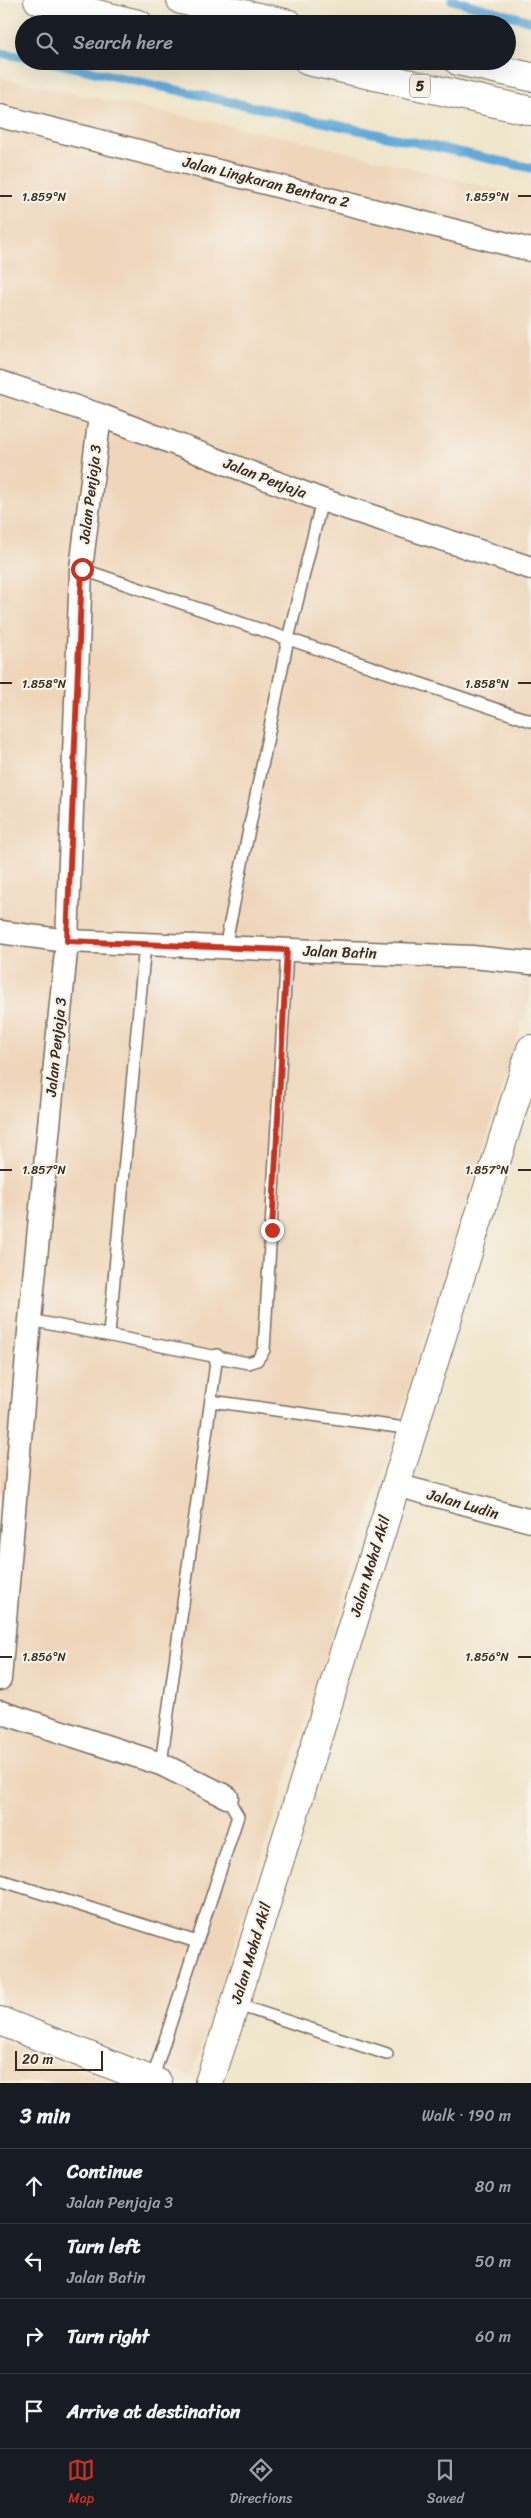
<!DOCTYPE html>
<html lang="en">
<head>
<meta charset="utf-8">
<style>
	body { margin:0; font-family:Sriracha,sans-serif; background:#20242c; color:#f1f3f6 }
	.scale { position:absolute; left:15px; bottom:12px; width:88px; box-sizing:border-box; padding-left:5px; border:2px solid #3b2a1e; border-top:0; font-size:14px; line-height:18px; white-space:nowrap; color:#3b2a1e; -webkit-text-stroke:4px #f7f3e8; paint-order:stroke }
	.stop { position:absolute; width:15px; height:15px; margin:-11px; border:4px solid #c8321e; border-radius:50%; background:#fff }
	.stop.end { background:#c8321e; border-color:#fff; box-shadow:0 1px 5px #0008 }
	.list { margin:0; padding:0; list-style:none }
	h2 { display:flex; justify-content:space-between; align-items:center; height:65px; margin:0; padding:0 20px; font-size:21px }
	h2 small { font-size:16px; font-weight:400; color:#9ea1a6 }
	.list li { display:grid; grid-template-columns:32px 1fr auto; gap:15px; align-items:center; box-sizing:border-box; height:75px; padding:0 20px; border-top:1px solid #363941 }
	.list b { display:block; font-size:19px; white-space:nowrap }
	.list p { margin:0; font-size:16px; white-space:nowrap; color:#9ea1a6 }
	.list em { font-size:16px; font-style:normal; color:#9ea1a6 }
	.icon { flex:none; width:28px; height:28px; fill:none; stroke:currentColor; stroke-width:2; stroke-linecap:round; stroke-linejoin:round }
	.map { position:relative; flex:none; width:531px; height:2083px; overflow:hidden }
	.search { position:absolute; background:#171b24; box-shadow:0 5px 20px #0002; left:15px; right:15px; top:15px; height:55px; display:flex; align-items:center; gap:12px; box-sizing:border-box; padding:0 18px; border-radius:28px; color:#9ea1a6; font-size:19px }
	.sheet { height:365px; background:#171b24 }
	nav { display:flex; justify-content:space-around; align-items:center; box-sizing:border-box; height:70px; border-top:1px solid #363941; background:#171b24; font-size:14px; color:#9ea1a6 }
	nav a { display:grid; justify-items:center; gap:2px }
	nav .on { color:#c8321e }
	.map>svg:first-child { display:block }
	.built { fill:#efd6bb }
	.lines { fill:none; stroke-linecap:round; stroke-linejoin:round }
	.stream { stroke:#61a9d8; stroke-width:9 }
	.service-casing { stroke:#7a6c5b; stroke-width:14 }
	.minor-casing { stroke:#7a6c5b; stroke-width:25 }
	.tertiary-casing { stroke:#7a6c5b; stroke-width:30 }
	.primary-casing { stroke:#7a6c5b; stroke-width:30 }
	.service { stroke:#fff; stroke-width:11 }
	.minor { stroke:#fff; stroke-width:22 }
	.tertiary { stroke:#fff; stroke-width:28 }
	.primary { stroke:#fff; stroke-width:28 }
	.route { stroke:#c8321e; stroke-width:6 }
	.ticks { fill:none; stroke:#3b2a1e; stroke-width:2 }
	.labels { text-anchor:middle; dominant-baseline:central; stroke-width:4.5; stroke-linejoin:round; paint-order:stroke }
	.shield { fill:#f7f3e8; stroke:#73665b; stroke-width:1 }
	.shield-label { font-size:14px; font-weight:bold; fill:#3b2a1e }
	.street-label { font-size:15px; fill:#3b2a1e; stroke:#f7f3e8 }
	.ticks-label { font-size:12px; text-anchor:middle; fill:#3b2a1e; stroke:#f7f3e8; stroke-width:4.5; stroke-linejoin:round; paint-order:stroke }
</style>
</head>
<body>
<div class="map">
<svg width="531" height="2083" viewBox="0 0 531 2083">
	<rect width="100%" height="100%" fill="#f7f3e8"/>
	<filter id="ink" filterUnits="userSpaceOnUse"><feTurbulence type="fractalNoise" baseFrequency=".02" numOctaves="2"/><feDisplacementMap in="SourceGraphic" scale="10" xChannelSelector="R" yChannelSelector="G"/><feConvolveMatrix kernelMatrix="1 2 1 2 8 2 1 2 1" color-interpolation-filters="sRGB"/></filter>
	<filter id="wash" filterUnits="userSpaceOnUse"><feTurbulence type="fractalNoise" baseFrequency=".0096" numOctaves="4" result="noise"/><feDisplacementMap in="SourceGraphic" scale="20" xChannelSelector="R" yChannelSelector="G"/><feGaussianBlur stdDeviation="1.12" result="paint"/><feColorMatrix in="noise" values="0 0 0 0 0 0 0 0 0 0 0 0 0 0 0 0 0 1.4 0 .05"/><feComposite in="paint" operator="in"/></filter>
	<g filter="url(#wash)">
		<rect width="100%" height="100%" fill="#f0e6cc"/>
		<path class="built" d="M 0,78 L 307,142 L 531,198 L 531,993 L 337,1620 L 192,2077 L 0,2004 Z
			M 0,2040 L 112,2083 L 0,2083 Z"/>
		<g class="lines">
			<path class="stream" d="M 452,0 L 531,21
				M 0,53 L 24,57
				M 45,61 L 531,168"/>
		</g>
	</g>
	<g filter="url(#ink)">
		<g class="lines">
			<defs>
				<path id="service" d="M 81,569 L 531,721
					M 225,947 L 288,639 L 322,500
					M 30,1320 L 248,1363 L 257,1360 L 264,1350 L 287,950
					M 109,1334 L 145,944
					M 211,1401 L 412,1429
					M 161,1764 L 217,1355
					M 0,1880 L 197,1942
					M 235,2004 L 387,2054
					M 152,2080 L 238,1816 L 227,1797"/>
				<path id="minor" d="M 0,116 L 531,250
					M 0,382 L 100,415 L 322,500 L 531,568
					M 0,932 L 67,941 L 472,957 L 531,963
					M 396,1485 L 531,1521
					M 0,1679 L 30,1320 L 67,941 L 81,569 L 100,415
					M 0,1712 L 161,1764 L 227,1797"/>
				<path id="tertiary" d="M 0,2021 L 158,2083
					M 209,2083 L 235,2004 L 531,1049"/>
				<path id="primary" d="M 38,0 L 139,24
					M 181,0 L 289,24
					M 308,61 L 531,111
					M 458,61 L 531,77"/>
			</defs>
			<use href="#service" class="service-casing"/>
			<use href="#minor" class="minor-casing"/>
			<use href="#tertiary" class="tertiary-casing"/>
			<use href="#primary" class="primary-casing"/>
			<use href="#service" class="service"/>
			<use href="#minor" class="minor"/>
			<use href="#tertiary" class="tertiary"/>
			<use href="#primary" class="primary"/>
		</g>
	</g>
	<g class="lines" filter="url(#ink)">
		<path class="route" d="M 82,569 L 67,941 L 287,950 L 272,1230"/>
	</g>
	<path class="ticks" d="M 0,196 L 12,196M 518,196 L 531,196M 0,683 L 12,683M 518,683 L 531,683M 0,1170 L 12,1170M 518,1170 L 531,1170M 0,1657 L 12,1657M 518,1657 L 531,1657"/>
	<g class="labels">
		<rect class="shield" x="410" y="74.5" width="20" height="23" rx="4"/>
		<g class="shield-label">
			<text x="420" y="86">5</text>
		</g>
		<g class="street-label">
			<text transform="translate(266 182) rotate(14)">Jalan Lingkaran Bentara 2</text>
			<text transform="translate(265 478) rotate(21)">Jalan Penjaja</text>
			<text transform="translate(90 494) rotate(-83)">Jalan Penjaja 3</text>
			<text transform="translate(340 952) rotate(2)">Jalan Batin</text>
			<text transform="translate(56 1047) rotate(-84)">Jalan Penjaja 3</text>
			<text transform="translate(463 1504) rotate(16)">Jalan Ludin</text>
			<text transform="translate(370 1566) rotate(-73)">Jalan Mohd Akil</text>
			<text transform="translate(251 1953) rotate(-73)">Jalan Mohd Akil</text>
		</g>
	</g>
	<g class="ticks-label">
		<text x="44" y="201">1.859°N</text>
		<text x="487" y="201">1.859°N</text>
		<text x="44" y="688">1.858°N</text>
		<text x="487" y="688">1.858°N</text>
		<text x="44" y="1174">1.857°N</text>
		<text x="487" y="1174">1.857°N</text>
		<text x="44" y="1661">1.856°N</text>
		<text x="487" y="1661">1.856°N</text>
	</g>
</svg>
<div class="scale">20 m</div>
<div class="stop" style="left:82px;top:569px"></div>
<div class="stop end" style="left:272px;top:1230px"></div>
<div class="search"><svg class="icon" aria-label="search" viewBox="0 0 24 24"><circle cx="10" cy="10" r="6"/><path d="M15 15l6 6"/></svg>Search here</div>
</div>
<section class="sheet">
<h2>3 min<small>Walk · 190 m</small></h2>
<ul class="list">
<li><svg class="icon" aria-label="ahead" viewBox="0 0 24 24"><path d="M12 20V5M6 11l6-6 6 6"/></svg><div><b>Continue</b><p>Jalan Penjaja 3</p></div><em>80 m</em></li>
<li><svg class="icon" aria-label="left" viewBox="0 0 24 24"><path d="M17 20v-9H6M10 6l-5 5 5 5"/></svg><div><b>Turn left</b><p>Jalan Batin</p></div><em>50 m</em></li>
<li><svg class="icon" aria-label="right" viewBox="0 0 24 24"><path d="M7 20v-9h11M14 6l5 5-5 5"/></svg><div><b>Turn right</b></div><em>60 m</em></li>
<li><svg class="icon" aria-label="arrive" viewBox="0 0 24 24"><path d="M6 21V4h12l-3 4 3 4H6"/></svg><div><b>Arrive at destination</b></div></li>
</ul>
</section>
<nav>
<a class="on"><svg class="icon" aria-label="map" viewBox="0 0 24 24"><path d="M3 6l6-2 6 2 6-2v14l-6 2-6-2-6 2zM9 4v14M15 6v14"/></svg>Map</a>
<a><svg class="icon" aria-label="directions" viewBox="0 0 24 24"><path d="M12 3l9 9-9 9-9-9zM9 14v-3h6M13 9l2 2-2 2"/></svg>Directions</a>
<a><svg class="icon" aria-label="saved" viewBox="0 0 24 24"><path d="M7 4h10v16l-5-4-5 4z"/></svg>Saved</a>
</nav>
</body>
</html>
